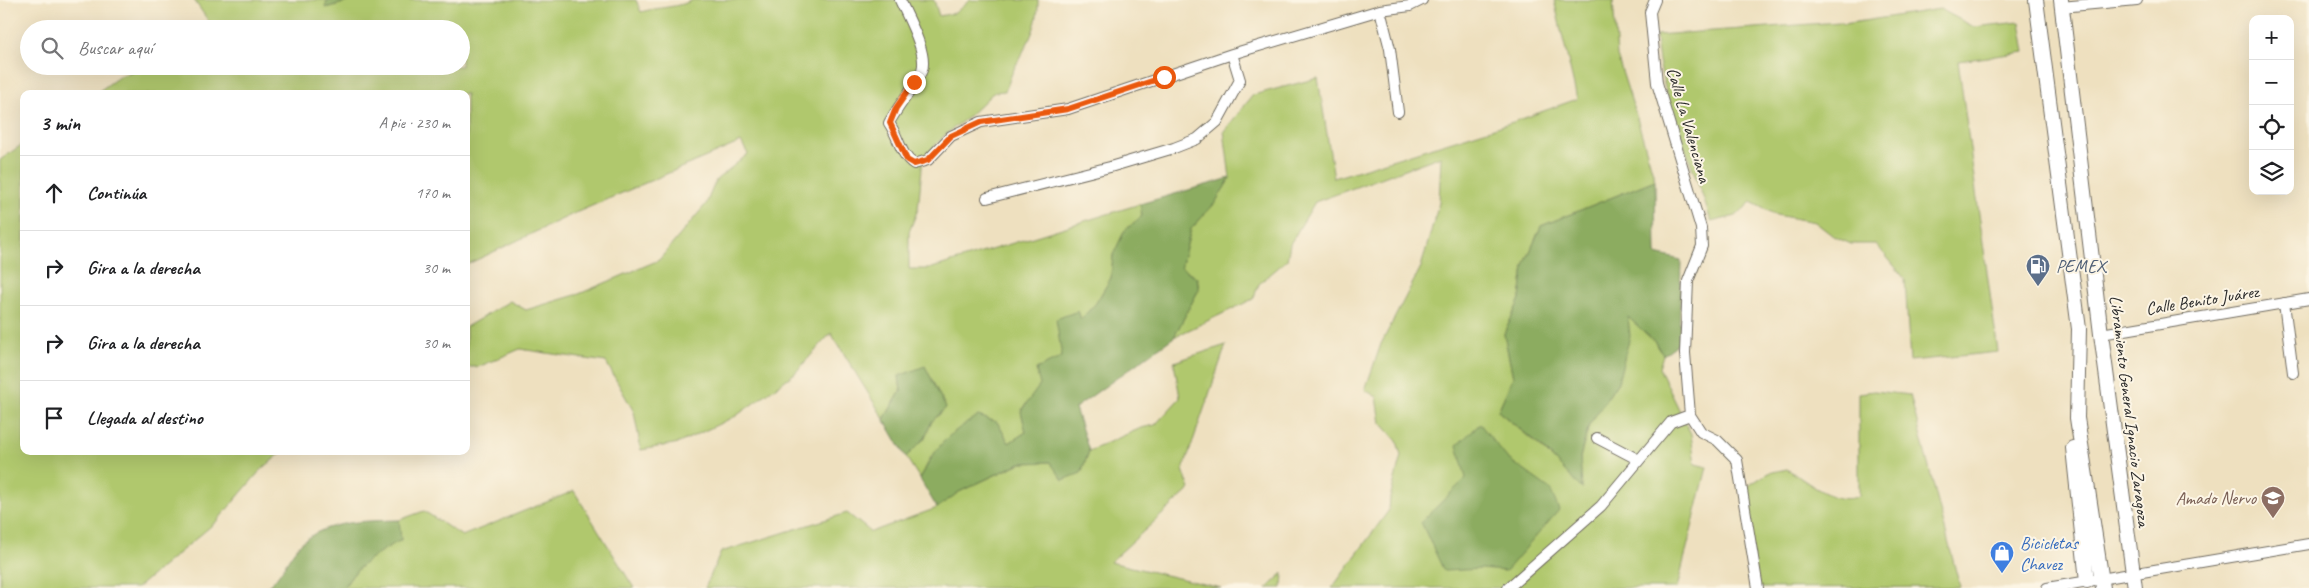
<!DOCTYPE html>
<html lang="es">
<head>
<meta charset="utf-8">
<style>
	body { margin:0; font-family:Caveat,sans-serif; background:#f6f6f6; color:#202124 }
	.controls { position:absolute; right:15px; top:15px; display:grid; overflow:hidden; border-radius:10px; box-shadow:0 5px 20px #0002 }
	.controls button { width:45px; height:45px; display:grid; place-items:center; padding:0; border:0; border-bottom:1px solid #e0e0e0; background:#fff; color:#202124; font:25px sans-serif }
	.stop { position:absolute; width:15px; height:15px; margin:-11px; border:4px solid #ea580c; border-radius:50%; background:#fff }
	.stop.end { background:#ea580c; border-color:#fff; box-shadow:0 1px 5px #0008 }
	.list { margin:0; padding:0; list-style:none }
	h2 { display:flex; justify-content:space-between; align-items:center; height:65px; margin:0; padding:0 20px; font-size:21px }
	h2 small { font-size:16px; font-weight:400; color:#757577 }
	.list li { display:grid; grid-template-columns:32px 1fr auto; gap:15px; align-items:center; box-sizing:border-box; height:75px; padding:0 20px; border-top:1px solid #e0e0e0 }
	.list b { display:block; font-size:19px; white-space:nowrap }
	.list em { font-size:16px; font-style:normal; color:#757577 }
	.icon { flex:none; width:28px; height:28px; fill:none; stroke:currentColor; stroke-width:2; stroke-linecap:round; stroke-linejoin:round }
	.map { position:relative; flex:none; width:2309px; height:588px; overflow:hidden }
	.search { position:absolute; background:#fff; box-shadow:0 5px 20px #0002; left:20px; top:20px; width:450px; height:55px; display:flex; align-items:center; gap:12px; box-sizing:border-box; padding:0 18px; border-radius:28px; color:#757577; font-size:19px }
	.panel { position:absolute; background:#fff; box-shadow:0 5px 20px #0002; left:20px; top:90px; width:450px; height:365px; border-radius:10px }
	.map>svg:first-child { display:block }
	.green { fill:#b0c86d; stroke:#6e7a4c }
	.forest { fill:#8cac60; stroke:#5c6c46 }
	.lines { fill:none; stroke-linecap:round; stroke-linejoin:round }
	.minor-casing { stroke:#6f6a5f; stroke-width:12 }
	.major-casing { stroke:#6f6a5f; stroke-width:16 }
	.minor { stroke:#fff; stroke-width:10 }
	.major { stroke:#fff; stroke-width:14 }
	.route { stroke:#ea580c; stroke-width:6 }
	.labels { text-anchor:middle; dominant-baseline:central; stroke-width:4; stroke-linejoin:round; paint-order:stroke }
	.street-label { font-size:18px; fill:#2b2b2b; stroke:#fcf5e5 }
	.service-label { font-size:18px; fill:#4e5e75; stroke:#fcf5e5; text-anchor:start }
	.education-label { font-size:18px; fill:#785e54; stroke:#fcf5e5; text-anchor:end }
	.shop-label { font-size:18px; fill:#366cbe; stroke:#fcf5e5; text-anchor:start }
</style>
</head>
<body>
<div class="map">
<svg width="2309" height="588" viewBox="0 0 2309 588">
	<rect width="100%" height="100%" fill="#fcf5e5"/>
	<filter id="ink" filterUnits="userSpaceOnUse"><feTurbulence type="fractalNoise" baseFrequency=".02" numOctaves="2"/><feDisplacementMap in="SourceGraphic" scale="10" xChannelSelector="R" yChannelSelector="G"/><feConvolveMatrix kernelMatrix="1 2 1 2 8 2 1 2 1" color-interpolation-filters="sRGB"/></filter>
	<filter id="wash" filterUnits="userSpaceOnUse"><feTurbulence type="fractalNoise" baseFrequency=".0096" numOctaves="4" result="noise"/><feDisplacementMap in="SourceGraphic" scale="20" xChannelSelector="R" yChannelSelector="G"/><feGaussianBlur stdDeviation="1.12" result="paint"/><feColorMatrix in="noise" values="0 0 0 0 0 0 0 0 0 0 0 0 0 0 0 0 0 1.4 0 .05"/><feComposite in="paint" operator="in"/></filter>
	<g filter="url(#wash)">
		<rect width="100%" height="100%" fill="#eee0bf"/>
		<path class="green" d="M 194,0 L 327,0 L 326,8 L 354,0 L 636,0 L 641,12 C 657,7 678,8 693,0 L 934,0 L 939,16 L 955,13 L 970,0 L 1038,0 C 1039,28 1026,45 1014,69 C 1010,76 1009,84 1005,91 L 994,92 L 967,118 L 947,133 L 923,158 L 918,209 L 909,232 L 909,269 L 929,269 L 1140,204 L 1142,216 L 1125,230 L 1113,255 L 1111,278 L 1096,303 L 1081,320 L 1078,311 L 1063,357 L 1021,411 L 1026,432 L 1009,443 L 997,422 L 932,455 L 920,479 L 906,457 L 924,439 L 932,421 L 946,408 L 925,367 L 899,376 L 901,391 L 884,419 L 831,333 L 795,373 L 736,416 L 679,443 L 641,450 L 634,412 L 606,362 L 520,349 L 478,367 L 466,367 L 466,327 L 510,301 L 526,310 L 579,294 L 659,260 L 706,204 L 716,180 L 748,154 L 741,142 L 573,214 L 466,265 L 466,94 L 95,94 L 120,76 L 147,66 L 461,66 L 461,29 L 214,29 Z
			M 1554,0 L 1613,0 L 1617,56 L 1637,118 L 1655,180 L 1541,226 L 1524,266 L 1520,299 L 1504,334 L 1513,377 L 1498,411 L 1543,449 L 1582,488 L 1580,458 L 1589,425 L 1618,382 L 1628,316 L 1655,342 L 1663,355 L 1659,368 L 1691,434 L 1695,464 L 1707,467 L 1677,588 L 1332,588 L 1389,510 L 1390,498 L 1401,456 L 1397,441 L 1381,423 L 1377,397 L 1365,390 L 1381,344 L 1421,267 L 1439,203 L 1441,156 L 1315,202 L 1290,244 L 1287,260 L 1259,284 L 1253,299 L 1174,337 L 1199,289 L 1197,278 L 1181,267 L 1191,229 L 1215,203 L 1230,178 L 1224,131 L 1253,95 L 1318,78 L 1334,178 L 1513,122 L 1577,99 Z
			M 1940,9 L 1974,27 L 2020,22 L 2025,52 L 1958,61 L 1998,352 L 1910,361 L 1905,279 L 1876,244 L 1851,244 L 1833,236 L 1815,222 L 1776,215 L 1751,202 L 1736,216 L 1711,222 C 1693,160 1660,100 1656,35 L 1840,22 L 1844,24 Z
			M 24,143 L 24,451 L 283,451 L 259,472 L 217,521 L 137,588 L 0,588 L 0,160 Z
			M 1226,345 L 1183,470 L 1190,489 L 1110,562 L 1221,588 L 705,588 L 721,552 L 847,513 L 871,532 L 937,508 L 959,492 L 1021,463 L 1050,462 L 1081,473 L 1089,451 L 1141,428 L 1155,425 L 1180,398 L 1174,362 Z
			M 1874,391 L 1910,395 L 1960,587 L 1758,588 L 1742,490 L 1768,473 L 1787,469 C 1807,481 1835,507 1859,496 L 1859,393 Z
			M 574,491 L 634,588 L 344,588 C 357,564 378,553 400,540 L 399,520 L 424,511 L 462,536 Z
			M 1283,573 L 1282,588 L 1267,588 Z"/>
		<path class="forest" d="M 327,0 L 354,0 L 325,8 Z
			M 1230,178 L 1215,203 L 1191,229 L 1181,267 L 1197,278 L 1199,289 L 1174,337 L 1075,408 L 1089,451 L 1081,473 L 1063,480 L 1050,462 L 1020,463 L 959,492 L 937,508 L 920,479 C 938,444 945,436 978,416 L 997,422 L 1009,443 L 1026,432 L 1021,411 L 1040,385 L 1036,369 L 1062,357 L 1056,319 L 1078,311 L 1081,319 L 1096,303 L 1111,278 L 1113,255 L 1125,230 L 1142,216 L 1140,204 Z
			M 1655,180 L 1656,254 L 1681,260 L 1679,343 L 1663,355 L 1655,342 L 1628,317 L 1630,336 L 1618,382 L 1589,425 L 1580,457 L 1582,489 L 1543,448 L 1498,411 L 1513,377 L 1504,334 L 1520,299 L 1524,266 L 1541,226 Z
			M 925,366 L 946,408 L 932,421 L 924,439 L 906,457 L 884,419 L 901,391 L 899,376 Z
			M 1480,424 L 1507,458 L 1550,489 L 1559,510 L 1506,571 L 1481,569 L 1444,571 L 1421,522 L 1466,478 L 1457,445 Z
			M 399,520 L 401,540 C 378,553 357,564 344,588 L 265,588 C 280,579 287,558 299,545 C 325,520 365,521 399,520 Z"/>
	</g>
	<g filter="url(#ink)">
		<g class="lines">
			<defs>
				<path id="minor" d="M 900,0 C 907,16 928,53 922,70 C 916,85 898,106 889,123 C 899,137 900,155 914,164 L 928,160 L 951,136 L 981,122 L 1068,109 L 1232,54 L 1380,10 L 1410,6 L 1422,0
					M 1655,0 L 1650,12 L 1657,83 L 1701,228 L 1702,246 L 1688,281 L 1685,353 L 1690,415 L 1701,432 L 1717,440 L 1737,460 L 1758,588
					M 2061,7 L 2137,0
					M 1380,10 L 1390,49 L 1398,112
					M 987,198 L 1110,167 L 1174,148 L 1197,139 L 1217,122 L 1240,80 L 1232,54
					M 2284,303 L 2293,373
					M 2101,334 L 2309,299
					M 1597,438 L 1639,460
					M 1508,588 L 1601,506 L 1671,422 L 1690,415
					M 2047,588 L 2309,544"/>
				<path id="major" d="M 2036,0 L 2079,329 L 2077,418 L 2103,588
					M 2061,0 L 2101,334 L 2135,588
					M 2073,448 L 2087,581"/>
			</defs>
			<use href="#minor" class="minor-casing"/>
			<use href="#major" class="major-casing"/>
			<use href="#minor" class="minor"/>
			<use href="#major" class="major"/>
		</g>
	</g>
	<g class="lines" filter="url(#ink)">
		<path class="route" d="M 914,82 L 896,108 L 890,123 L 907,160 L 914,164 L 928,160 L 951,136 L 981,122 L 1068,109 L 1164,77"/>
	</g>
	<defs>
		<symbol id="fuel-pin" viewBox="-11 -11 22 30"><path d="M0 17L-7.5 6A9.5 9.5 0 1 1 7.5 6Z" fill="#5c6f8a" stroke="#fcf5e5"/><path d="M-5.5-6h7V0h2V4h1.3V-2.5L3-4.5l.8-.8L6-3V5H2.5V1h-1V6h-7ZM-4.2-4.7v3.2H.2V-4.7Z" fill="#fff"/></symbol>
		<symbol id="school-pin" viewBox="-11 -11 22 30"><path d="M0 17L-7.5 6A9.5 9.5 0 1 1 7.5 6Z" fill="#8d6e63" stroke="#fcf5e5"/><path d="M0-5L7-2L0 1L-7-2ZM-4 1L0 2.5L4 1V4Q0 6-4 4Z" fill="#fff"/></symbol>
		<symbol id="shop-pin" viewBox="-11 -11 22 30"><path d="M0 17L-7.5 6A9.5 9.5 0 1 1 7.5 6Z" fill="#3f7fe0" stroke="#fcf5e5"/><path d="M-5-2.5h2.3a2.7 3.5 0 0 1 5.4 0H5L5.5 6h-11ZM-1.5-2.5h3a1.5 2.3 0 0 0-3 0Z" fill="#fff"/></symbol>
	</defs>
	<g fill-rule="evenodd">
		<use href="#fuel-pin" x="2024" y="252" width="28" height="38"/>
		<use href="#school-pin" x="2259" y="484" width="28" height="38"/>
		<use href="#shop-pin" x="1988" y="539" width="28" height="38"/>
	</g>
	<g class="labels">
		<g class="street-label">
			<text transform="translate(1689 125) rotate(74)">Calle La Valenciana</text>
			<text transform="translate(2202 300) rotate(-9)">Calle Benito Juárez</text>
			<text transform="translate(2130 411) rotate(83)">Libramiento General Ignacio Zaragoza</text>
		</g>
		<g class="service-label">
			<text x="2056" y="266">PEMEX</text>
		</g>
		<g class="education-label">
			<text x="2256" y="498">Amado Nervo</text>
		</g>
		<g class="shop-label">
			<text x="2020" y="543">Bicicletas<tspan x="2020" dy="21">Chavez</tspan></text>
		</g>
	</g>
</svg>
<div class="controls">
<button>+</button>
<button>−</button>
<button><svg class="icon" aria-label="locate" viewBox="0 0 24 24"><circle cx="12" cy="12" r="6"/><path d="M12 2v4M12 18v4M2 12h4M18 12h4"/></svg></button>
<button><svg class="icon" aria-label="layers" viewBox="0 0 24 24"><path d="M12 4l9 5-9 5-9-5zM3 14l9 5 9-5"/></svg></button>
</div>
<div class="stop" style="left:1164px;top:77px"></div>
<div class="stop end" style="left:914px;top:82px"></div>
<div class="search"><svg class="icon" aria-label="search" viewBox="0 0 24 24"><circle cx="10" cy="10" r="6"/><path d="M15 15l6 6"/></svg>Buscar aquí</div>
<section class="panel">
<h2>3 min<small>A pie · 230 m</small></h2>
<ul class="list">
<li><svg class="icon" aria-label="ahead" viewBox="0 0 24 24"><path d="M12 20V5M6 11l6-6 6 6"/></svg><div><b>Continúa</b></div><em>170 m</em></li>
<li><svg class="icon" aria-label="right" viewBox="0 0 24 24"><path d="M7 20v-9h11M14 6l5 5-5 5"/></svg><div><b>Gira a la derecha</b></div><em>30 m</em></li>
<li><svg class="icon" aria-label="right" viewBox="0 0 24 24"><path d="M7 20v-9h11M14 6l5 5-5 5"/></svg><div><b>Gira a la derecha</b></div><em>30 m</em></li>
<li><svg class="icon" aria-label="arrive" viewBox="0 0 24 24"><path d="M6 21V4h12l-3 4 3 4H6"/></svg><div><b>Llegada al destino</b></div></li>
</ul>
</section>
</div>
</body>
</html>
